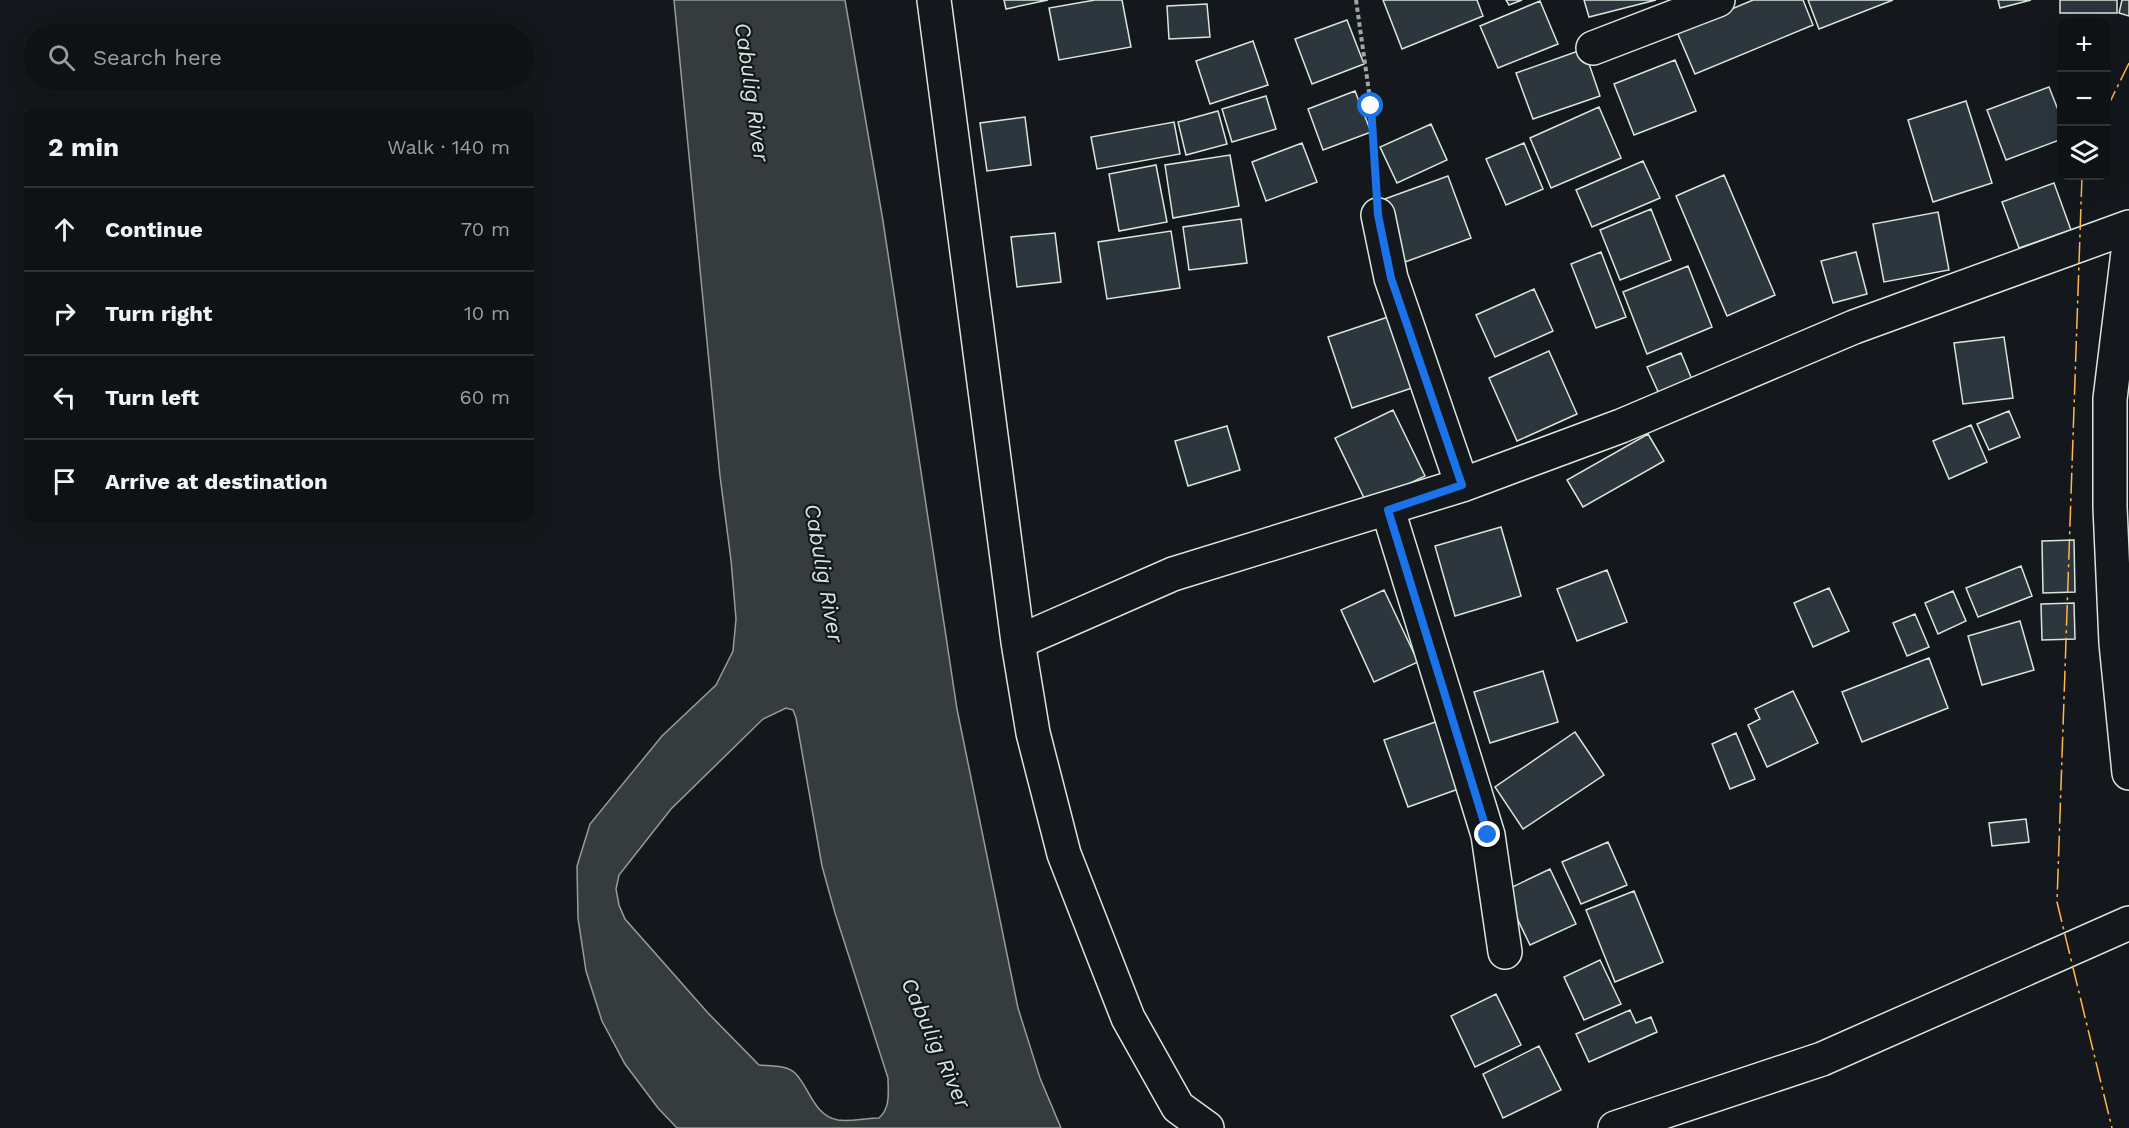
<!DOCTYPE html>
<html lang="en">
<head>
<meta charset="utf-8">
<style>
	body { margin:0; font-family:"Work Sans",sans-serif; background:#1d2022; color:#f1f3f6 }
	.controls { position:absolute; right:18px; top:18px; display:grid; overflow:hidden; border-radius:12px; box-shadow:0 6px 24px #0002 }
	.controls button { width:54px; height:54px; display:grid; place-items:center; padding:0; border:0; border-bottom:2px solid #2f3234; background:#0f1215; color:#f1f3f6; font:30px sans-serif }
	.stop { position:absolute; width:18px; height:18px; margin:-14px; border:4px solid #1a73e8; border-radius:50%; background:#fff }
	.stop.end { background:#1a73e8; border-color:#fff; box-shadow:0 2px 6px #0008 }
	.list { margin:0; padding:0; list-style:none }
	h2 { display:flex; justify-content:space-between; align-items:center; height:78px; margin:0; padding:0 24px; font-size:26px }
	h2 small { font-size:20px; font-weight:400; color:#9b9ea0 }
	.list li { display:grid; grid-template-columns:39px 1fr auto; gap:18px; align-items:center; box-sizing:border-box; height:84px; padding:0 24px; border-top:2px solid #2f3234 }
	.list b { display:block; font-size:22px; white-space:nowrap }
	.list em { font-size:20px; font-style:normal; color:#9b9ea0 }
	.icon { flex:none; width:33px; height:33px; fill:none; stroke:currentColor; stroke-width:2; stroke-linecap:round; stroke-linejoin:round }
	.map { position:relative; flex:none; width:2129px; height:1128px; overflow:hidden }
	.search { position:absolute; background:#0f1215; box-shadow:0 6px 24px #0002; left:24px; top:24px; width:510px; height:66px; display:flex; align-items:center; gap:15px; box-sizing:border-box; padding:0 21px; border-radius:33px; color:#9b9ea0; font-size:22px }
	.panel { position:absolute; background:#0f1215; box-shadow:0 6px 24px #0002; left:24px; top:108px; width:510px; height:414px; border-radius:12px }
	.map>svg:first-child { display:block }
	.water { fill:#363b3e; stroke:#939e99; stroke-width:1.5; fill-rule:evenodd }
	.building { fill:#2c363c; stroke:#d8e6dc; stroke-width:1.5 }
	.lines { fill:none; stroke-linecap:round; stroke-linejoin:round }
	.minor-casing { stroke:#d8e6dc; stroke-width:36 }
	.highway-casing { stroke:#d8e6dc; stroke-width:36 }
	.path { stroke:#9da8a2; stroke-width:4; stroke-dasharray:4.5 3; stroke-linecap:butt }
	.minor { stroke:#14181c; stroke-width:33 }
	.highway { stroke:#14181c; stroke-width:33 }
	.power { stroke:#ffb74d; stroke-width:1.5; stroke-dasharray:21 4.5 3 4.5; stroke-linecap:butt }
	.route { stroke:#1a73e8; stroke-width:8 }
	.labels { text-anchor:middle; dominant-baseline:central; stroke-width:4.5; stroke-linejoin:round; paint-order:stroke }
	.water-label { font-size:22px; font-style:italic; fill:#d8e6dc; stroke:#14181c }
</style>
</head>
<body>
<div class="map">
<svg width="2129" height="1128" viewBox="0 0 2129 1128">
	<rect width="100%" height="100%" fill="#14181c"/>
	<path class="water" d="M 674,0 L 845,0 L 883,221 L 957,709 L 1018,1008 L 1040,1078 L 1061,1128 L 677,1128 L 658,1108 L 625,1064 L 602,1021 L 586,971 L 578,918 L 577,866 L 590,824 L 662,736 L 716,685 L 733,651 L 736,619 L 731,560 L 720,476 ZM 786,708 L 793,710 L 796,718 L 822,866 L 835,913 L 888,1078 C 888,1092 891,1107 879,1118 C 866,1118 850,1122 838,1120 C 813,1115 810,1088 795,1073 C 787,1065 770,1066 759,1065 L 708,1013 L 625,919 L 619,905 L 616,889 L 619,875 L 671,809 L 763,719 Z"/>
	<path class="building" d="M 1004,0 L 1048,0 L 1006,9 Z
		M 1095,0 L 1122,0 L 1131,47 L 1059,60 L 1049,8 Z
		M 1383,0 L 1477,0 L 1483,16 L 1402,49 Z
		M 1506,0 L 1522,0 L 1509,5 Z
		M 1584,0 L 1656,0 L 1589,17 Z
		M 1753,0 L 1803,0 L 1813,25 L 1695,74 L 1677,32 Z
		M 1808,0 L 1893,0 L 1819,29 Z
		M 1998,0 L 2031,0 L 2000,8 Z
		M 2060,0 L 2117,0 L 2117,13 L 2060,13 Z
		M 2122,0 L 2129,0 L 2129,16 L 2119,13 Z
		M 1540,1 L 1558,44 L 1498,68 L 1480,26 Z
		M 1207,4 L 1210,37 L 1169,39 L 1167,6 Z
		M 1347,20 L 1364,64 L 1312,84 L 1295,39 Z
		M 1253,41 L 1268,85 L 1210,104 L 1196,61 Z
		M 1584,49 L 1600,96 L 1533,119 L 1516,73 Z
		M 1675,60 L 1696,111 L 1634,135 L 1614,84 Z
		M 2049,87 L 2062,120 L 2062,139 L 2006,160 L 1987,110 Z
		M 1355,91 L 1371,132 L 1323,150 L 1308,109 Z
		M 1266,96 L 1276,129 L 1232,142 L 1222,109 Z
		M 1966,101 L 1992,183 L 1933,202 L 1908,120 Z
		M 1599,107 L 1621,158 L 1551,188 L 1530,138 Z
		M 1218,111 L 1227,144 L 1186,155 L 1178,122 Z
		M 1025,117 L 1031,165 L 987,171 L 980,123 Z
		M 1174,122 L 1180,154 L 1097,169 L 1091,137 Z
		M 1431,124 L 1447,160 L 1397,183 L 1380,147 Z
		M 1302,143 L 1317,182 L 1266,201 L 1252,162 Z
		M 1524,143 L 1543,189 L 1506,205 L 1486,159 Z
		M 1230,155 L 1239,206 L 1173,218 L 1165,165 Z
		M 1643,161 L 1660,198 L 1592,227 L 1576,190 Z
		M 1156,165 L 1167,222 L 1119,231 L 1109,174 Z
		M 1724,175 L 1775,295 L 1727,316 L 1676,196 Z
		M 1448,176 L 1471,238 L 1405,262 L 1382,200 Z
		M 2054,183 L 2071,230 L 2019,248 L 2002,202 Z
		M 1651,209 L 1671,260 L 1620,280 L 1600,230 Z
		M 1938,212 L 1949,270 L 1884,282 L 1873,224 Z
		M 1241,219 L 1247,263 L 1189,270 L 1183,227 Z
		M 1171,231 L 1180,288 L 1107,299 L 1098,242 Z
		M 1055,233 L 1061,282 L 1017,287 L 1011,237 Z
		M 1601,252 L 1626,317 L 1596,328 L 1571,264 Z
		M 1856,252 L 1867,294 L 1833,303 L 1821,261 Z
		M 1688,266 L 1712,327 L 1647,354 L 1623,292 Z
		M 1534,289 L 1553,331 L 1495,357 L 1476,315 Z
		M 1388,317 L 1412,388 L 1352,408 L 1328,337 Z
		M 2004,337 L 2013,398 L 1963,404 L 1954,343 Z
		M 1549,351 L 1577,414 L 1517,441 L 1489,378 Z
		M 1681,353 L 1693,382 L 1660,396 L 1647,367 Z
		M 1393,410 L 1425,476 L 1367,504 L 1335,438 Z
		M 2009,411 L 2020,437 L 1989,450 L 1977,424 Z
		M 1971,425 L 1987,462 L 1949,479 L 1933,441 Z
		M 1227,426 L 1240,470 L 1188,486 L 1175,441 Z
		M 1648,434 L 1664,461 L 1583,507 L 1567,480 Z
		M 1501,527 L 1521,596 L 1455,616 L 1435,546 Z
		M 2074,540 L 2075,592 L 2043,593 L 2042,541 Z
		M 2021,566 L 2032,596 L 1978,617 L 1966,588 Z
		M 1607,570 L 1627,622 L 1577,641 L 1557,589 Z
		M 1829,588 L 1849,631 L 1813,647 L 1794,603 Z
		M 1384,590 L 1418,662 L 1374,682 L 1341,610 Z
		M 1953,591 L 1966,621 L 1938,634 L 1925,603 Z
		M 2074,603 L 2075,639 L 2042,640 L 2041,604 Z
		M 1915,614 L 1929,647 L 1907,656 L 1893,623 Z
		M 2020,621 L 2034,670 L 1982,685 L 1968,636 Z
		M 1929,658 L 1948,708 L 1862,742 L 1842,692 Z
		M 1543,671 L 1558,722 L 1490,743 L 1474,692 Z
		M 1793,691 L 1818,743 L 1767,767 L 1748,725 L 1760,719 L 1755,709 Z
		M 1441,720 L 1464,787 L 1408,807 L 1384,740 Z
		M 1575,732 L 1604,775 L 1523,829 L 1495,787 Z
		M 1736,733 L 1755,779 L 1730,789 L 1712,744 Z
		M 2026,819 L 2029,842 L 1992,846 L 1989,823 Z
		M 1608,842 L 1627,885 L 1581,904 L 1562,862 Z
		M 1550,869 L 1576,924 L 1530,945 L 1504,891 Z
		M 1634,891 L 1663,962 L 1615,982 L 1586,910 Z
		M 1600,960 L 1621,1004 L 1584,1020 L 1564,977 Z
		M 1496,994 L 1521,1045 L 1475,1067 L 1451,1016 Z
		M 1630,1010 L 1636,1023 L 1651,1017 L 1657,1032 L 1589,1062 L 1576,1034 Z
		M 1539,1046 L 1561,1090 L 1503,1118 L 1483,1074 Z"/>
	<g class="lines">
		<defs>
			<path id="minor" d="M 934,0 L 1018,642 L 1033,733 L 1064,854 L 1128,1018 L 1178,1107 L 1207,1128
				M 1593,48 L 1718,0
				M 1378,215 L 1391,278 L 1462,485
				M 1388,510 L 1488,835 L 1505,952
				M 1018,642 L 1173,574 L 1462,485 L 1621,426 L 1854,327 L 2129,227
				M 1615,1128 L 1822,1059 L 2129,923"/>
			<path id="highway" d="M 2129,244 L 2110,399 L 2110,507 L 2116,643 L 2129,773"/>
		</defs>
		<use href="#minor" class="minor-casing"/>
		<use href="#highway" class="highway-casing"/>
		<path class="path" d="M 1356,0 L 1371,106 L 1376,181"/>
		<use href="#minor" class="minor"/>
		<use href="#highway" class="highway"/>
		<path class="power" d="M 2106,110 L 2129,63
			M 2082,176 L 2057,902 L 2112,1128"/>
	</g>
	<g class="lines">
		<path class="route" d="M 1371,106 L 1378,215 L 1391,278 L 1462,485 L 1388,510 L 1488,835"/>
	</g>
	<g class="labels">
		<g class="water-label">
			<text transform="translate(752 92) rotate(82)">Cabulig River</text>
			<text transform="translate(824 573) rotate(80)">Cabulig River</text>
			<text transform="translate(936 1043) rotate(66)">Cabulig River</text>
		</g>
	</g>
</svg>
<div class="controls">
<button>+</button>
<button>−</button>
<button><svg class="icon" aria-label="layers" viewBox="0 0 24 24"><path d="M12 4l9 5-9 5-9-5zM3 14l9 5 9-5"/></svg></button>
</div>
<div class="stop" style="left:1371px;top:106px"></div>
<div class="stop end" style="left:1488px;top:835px"></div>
<div class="search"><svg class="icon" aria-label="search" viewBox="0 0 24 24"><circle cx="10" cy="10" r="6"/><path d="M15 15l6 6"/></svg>Search here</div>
<section class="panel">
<h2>2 min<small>Walk · 140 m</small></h2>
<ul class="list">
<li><svg class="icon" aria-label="ahead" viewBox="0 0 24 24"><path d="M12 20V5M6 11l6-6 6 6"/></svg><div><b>Continue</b></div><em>70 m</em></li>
<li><svg class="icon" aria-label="right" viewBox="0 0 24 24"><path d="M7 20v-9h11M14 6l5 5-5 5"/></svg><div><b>Turn right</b></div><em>10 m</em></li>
<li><svg class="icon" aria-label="left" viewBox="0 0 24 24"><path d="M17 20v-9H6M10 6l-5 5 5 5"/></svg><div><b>Turn left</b></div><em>60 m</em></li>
<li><svg class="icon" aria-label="arrive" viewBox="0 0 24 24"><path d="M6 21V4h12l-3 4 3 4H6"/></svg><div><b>Arrive at destination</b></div></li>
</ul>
</section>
</div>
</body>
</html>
